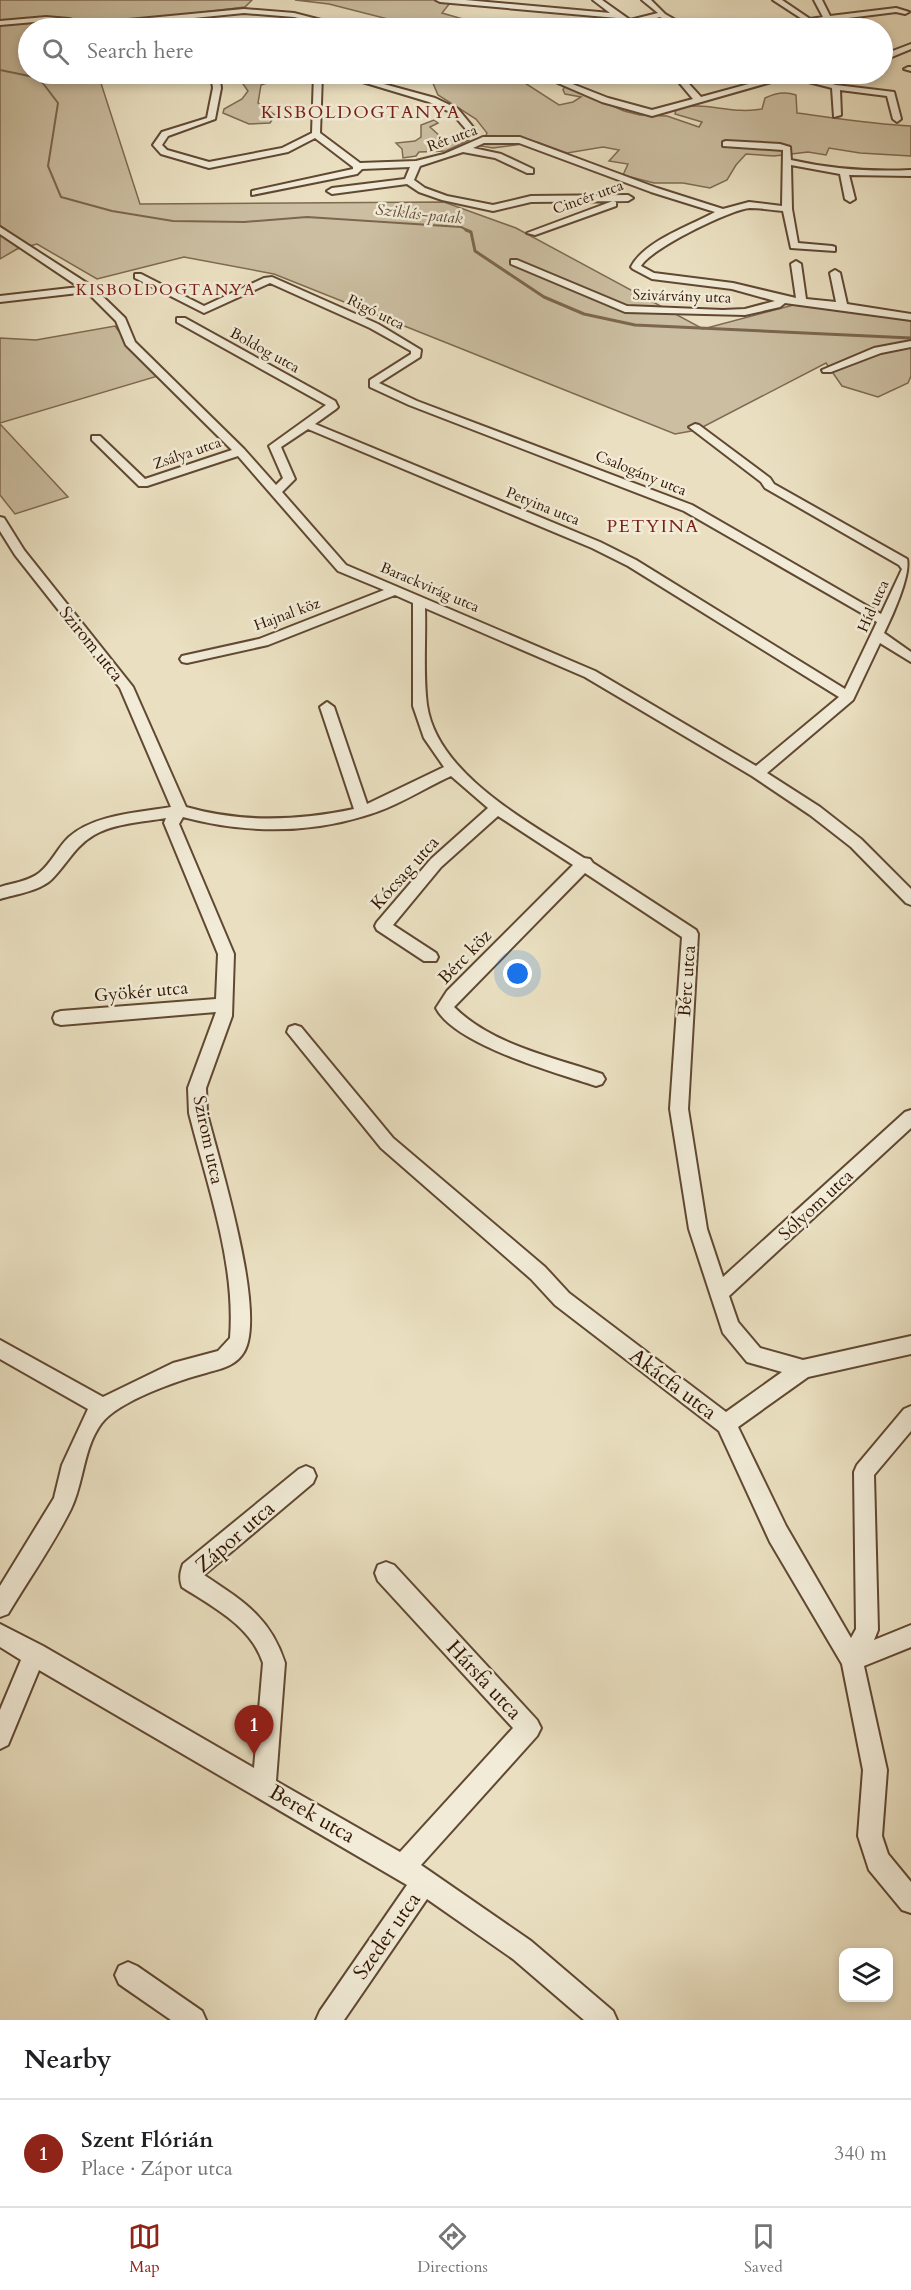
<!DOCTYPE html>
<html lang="en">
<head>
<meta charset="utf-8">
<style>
	body { margin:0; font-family:Cardo,serif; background:#f2f2f2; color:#202124 }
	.controls { position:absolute; right:18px; bottom:18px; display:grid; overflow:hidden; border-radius:12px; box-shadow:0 3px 9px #0003 }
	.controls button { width:54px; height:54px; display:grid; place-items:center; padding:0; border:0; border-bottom:2px solid #e0e0e0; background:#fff; color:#202124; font:30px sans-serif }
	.you { position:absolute; left:518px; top:974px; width:21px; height:21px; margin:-15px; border:4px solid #fff; border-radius:50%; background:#1a73e8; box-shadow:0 0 0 9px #1a73e833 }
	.badge { display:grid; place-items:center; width:39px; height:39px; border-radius:50%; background:#8f2418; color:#fff; font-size:20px; font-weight:700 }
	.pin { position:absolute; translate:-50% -50px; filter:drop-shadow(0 2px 3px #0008) }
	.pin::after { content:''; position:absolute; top:32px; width:21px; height:18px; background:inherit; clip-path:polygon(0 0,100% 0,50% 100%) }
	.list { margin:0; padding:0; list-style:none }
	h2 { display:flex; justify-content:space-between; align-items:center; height:78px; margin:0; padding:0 24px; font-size:26px }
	h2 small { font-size:20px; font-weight:400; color:#757577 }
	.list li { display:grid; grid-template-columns:39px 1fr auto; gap:18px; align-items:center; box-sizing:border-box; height:108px; padding:0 24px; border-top:2px solid #e0e0e0 }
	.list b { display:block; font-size:22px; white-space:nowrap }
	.list p { margin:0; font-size:20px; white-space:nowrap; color:#757577 }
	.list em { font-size:20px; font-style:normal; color:#757577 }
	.icon { flex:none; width:33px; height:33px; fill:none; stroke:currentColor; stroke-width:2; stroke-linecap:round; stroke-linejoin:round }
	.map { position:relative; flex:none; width:911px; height:2020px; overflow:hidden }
	.search { position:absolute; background:#fff; box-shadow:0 3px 9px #0003; left:18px; right:18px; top:18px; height:66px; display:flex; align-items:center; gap:15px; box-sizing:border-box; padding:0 21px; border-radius:33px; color:#757577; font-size:22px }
	.sheet { height:186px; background:#fff }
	nav { display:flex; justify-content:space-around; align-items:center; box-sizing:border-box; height:84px; border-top:2px solid #e0e0e0; background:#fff; font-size:16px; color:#757577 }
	nav a { display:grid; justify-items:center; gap:3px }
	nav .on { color:#8f2418 }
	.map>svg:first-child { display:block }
	.green { fill:#cbbea1; stroke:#7f6a52; stroke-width:1.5 }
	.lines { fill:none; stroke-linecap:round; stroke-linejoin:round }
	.stream-far1 { stroke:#7c664e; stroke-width:2 }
	.stream { stroke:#7c664e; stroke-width:3 }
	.minor-casing { stroke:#614832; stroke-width:4 }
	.minor { fill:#f1ebd7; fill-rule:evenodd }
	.labels { text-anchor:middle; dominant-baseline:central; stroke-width:5; stroke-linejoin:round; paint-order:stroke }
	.far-street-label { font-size:15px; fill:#331602; stroke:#f1ebd7 }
	.far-water-label { font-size:16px; font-style:italic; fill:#634b34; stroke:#f1ebd7 }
	.far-neighbourhood-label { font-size:16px; letter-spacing:1.5px; fill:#7a1f14; stroke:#f1ebd7 }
	.far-quarter-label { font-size:18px; letter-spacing:1.5px; fill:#7a1f14; stroke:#f1ebd7 }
	.street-label { font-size:18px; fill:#331602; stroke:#f1ebd7 }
	.near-street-label { font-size:21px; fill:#331602; stroke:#f1ebd7 }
</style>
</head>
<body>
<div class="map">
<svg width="911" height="2020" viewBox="0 0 911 2020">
	<rect width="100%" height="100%" fill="#eae0c1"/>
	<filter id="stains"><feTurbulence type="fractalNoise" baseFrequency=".00333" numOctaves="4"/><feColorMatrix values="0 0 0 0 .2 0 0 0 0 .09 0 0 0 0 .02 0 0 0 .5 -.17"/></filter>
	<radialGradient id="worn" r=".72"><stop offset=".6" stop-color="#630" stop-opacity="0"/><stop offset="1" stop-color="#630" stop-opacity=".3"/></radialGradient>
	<path class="green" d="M 0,0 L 252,0 L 245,7 L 153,18 L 82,22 L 84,28 L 28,28 L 28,74 L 98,74 L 140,204 L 444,202 L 516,228 L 703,329 L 801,303 L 911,319 L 911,376 L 908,383 L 878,397 L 842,386 L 826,363 L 697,430 L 675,434 L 274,274 L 184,257 L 97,279 L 37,244 L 17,249 L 0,259 Z
		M 295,0 L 436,0 L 450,3 L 442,13 L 494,28 L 423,28 L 329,4 Z
		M 236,74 L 281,74 L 275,80 L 261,85 L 258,103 L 275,115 L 270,123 L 249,124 L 223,113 L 224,109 L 242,99 L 248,91 Z
		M 429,74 L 511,74 L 559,105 L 573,102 L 581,97 L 565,94 L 563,90 L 565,85 L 624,111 L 640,115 L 667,116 L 699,127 L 702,122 L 675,114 L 676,109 C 703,100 731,115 762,109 L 765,98 C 775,93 785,91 796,95 L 797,113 C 835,118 872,124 911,126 L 911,156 L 860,153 L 829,148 L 826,155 L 808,152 L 774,156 L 746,154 L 736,165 L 727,180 L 710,188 L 683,183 L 654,183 L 623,175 L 628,164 L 609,161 L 619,150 L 603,147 L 567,153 L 537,142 L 493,148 L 481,146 L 487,133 L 476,119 L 438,95 Z
		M 434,120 L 438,123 L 430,127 L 442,138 L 465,137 L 469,140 L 446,151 L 419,152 L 416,156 L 403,158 L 402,149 L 396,143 L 415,141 L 421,137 L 421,125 Z
		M 115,326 L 131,348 L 158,376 L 0,423 L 0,338 L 36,340 Z
		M 0,424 L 68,497 L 15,514 L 0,495 Z"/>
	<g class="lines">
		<path class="stream-far1" d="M 0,70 L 39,78 L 58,103 L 48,166 L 61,197 L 112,211 L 173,221 L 244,222 L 307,217 L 461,227 L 469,231"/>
		<path class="stream" d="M 466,230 L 471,232 L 475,251 L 544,297 L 584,314 L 635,325 L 911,338"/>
		<defs>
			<path id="minor" d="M 436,0 L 465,0 L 610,13 L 593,0 L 602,0 L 630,20 L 658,13 L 642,0 L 651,0 L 665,14 L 689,28 L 680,28 L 660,17 L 635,24 L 640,28 L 632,28 L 617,18 L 440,2 Z
				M 773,0 L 782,0 L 810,19 L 823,17 L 814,0 L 822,0 L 830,16 L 896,8 L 909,12 L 905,14 L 896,12 L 816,22 L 820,26 L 816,28 Z
				M 244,9 L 294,13 L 352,28 L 341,28 L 294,17 L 244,13 L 93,28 L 46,21 L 0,25 L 0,21 L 46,17 L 69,19 L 86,24 Z
				M 911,44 L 911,49 L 882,61 L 882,55 Z
				M 908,67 L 911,67 L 911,71 L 904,69 Z
				M 211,74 L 219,74 L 221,88 L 215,119 L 168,136 L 162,145 L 167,150 L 209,162 L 282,148 L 312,133 L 314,74 L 322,74 L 320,133 L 360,163 L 416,161 L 444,154 L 483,137 L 520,137 L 657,188 L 723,209 L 749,202 L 782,206 L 783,150 L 723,146 L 723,142 L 726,141 L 780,144 L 790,147 L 791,160 C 831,169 870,172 911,170 L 911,176 L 849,175 L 855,199 L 850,202 L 845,199 L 840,174 L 791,165 L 792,209 L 798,243 L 832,246 L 835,247 L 835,251 L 791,248 L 783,211 C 772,210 761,208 750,208 C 731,209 650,249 641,266 L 654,273 L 733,283 L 796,298 L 791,264 L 796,261 L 801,264 L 806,299 L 836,302 L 830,273 L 835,270 L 840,273 L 847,304 L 911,314 L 911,320 L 785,303 L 780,307 L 745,315 L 625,312 L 511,264 L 511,260 L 517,260 L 627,306 L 723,310 L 745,309 L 775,301 L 732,289 L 652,279 L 633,269 L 631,267 C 644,241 690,226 715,212 L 651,192 L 519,143 L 484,143 L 473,148 L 501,154 L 533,169 L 533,173 L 527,173 L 495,158 L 463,152 L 420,166 L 414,180 L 425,188 L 447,196 L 493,205 L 531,196 L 628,195 L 633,198 L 628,201 L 531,202 L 493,211 L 442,200 L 419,192 L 407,184 L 332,194 L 327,191 L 332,188 L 405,179 L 410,167 L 362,169 L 357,174 L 252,195 L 252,191 L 353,169 L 353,167 L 315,138 L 288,152 L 209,168 L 161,154 L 153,145 L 162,132 L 207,118 L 213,88 Z
				M 336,74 L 347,74 L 435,98 L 458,109 L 477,132 L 470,134 L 452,113 L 429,102 Z
				M 537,74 L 547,74 L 608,98 L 652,110 L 693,99 L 672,74 L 680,74 L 701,97 L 785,74 L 796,74 L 836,85 L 894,92 L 901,119 L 897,122 L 893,119 L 887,96 L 840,90 L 841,115 L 834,117 L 832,88 L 789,77 L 652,116 L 602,102 Z
				M 613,201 L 616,202 L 616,206 L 535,235 L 527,233 Z
				M 0,227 L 93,287 L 125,318 L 135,342 L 244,449 L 276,485 L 283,478 L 269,446 L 326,405 L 177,322 L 177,318 L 185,318 L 335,401 L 338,407 L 336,409 L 315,424 L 600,542 L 636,560 L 845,689 L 877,622 L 684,511 L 409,405 L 370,387 L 370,380 L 411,354 L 411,351 L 370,328 L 270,283 L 204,313 L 135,278 L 135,274 L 141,274 L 204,306 L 264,278 L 272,277 L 378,324 L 421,350 L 420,357 L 379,383 L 417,401 L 692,505 L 881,614 L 902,569 L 899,565 L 765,488 L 761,482 L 689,427 L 695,424 L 699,425 L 770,478 L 774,484 L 907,559 C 911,575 892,617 884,633 L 911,652 L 911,662 L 880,643 L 853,700 L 767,773 L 820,807 L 861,839 L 911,889 L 911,905 L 906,903 L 851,847 L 810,815 L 752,776 L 585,677 L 425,608 C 426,639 423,675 427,705 C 437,775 531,823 584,858 L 590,859 L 593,863 L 696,930 L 698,934 L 688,1109 L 707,1229 L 723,1277 L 905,1112 L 911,1110 L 911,1128 L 729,1296 L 738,1322 L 760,1348 L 803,1360 L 911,1336 L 911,1354 L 808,1377 L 738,1427 L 786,1526 L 851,1638 L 856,1629 L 854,1472 L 857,1465 L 904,1409 L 911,1406 L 911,1431 L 874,1475 L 878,1630 L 874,1640 L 911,1625 L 911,1647 L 864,1666 L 887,1770 L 882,1836 L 888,1854 L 911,1882 L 911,1913 L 902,1910 L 869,1870 L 858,1836 L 863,1770 L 842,1664 L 770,1542 L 719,1431 L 555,1305 L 531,1279 L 381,1148 L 287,1032 L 289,1027 L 295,1025 L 301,1027 L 393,1138 L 545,1267 L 569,1293 L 726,1412 L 782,1372 L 747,1362 L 723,1333 L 689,1229 L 670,1109 L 682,937 L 585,873 L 454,1007 C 492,1045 553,1057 602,1074 L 605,1079 L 602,1084 L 596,1086 C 557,1073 455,1045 436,1008 L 447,991 L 573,865 L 498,816 L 441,867 L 393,925 L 436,953 L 438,957 L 436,961 L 424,961 L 377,930 L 375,926 L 377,922 L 431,859 L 488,808 L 451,776 C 423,789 394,808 364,816 C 306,834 242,833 183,817 L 179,824 L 234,954 L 232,1016 L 206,1088 L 207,1113 C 218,1158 270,1321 242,1355 C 233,1367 219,1369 206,1373 C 179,1380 118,1401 101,1424 C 83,1449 84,1482 71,1509 C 53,1545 29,1579 8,1614 L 0,1617 L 0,1586 L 54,1498 L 62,1465 L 88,1409 L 0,1359 L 0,1340 L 103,1397 L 173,1363 L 218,1351 L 230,1338 C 236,1263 207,1185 189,1113 L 188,1088 L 216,1012 L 61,1025 L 55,1023 L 53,1018 L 55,1013 L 61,1011 L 216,999 L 218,954 L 164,823 L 166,818 C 143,822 115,823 94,835 C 75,846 67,864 52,879 C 40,891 16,894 0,899 L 0,887 C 13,883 29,881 39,873 C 51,864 58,847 69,837 C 95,814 138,813 171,807 L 120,688 L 15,555 L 0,531 L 0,517 L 4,518 L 24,550 L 133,687 L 186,807 C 242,823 297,821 354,809 L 320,707 L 327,702 L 334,707 L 367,804 L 444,767 L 424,738 L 413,706 L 413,603 L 395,595 L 268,645 L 187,663 L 182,662 L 180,659 L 182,656 L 259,639 L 384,590 L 338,571 L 238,456 L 147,486 L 139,486 L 92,440 L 92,436 L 100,436 L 145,479 L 232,450 L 126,345 L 116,321 L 87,292 L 0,302 L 0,296 L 79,287 L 0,234 ZM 308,429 L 592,548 L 628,566 L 839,697 L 756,766 L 595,671 L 346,565 L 282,492 L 295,479 L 281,447 Z
				M 911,341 L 911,347 L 881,353 L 831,372 L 823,372 L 822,370 L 874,348 Z
				M 306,1466 L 313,1469 L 316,1476 L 313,1483 L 204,1575 C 243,1601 270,1617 285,1663 L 276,1781 L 400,1852 L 513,1728 L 378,1581 L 375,1573 L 378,1565 L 386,1562 L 394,1565 L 537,1720 L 541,1728 L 537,1736 L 421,1865 L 531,1941 L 613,2011 L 617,2020 L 584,2020 L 513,1959 L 427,1899 L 344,2020 L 316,2020 L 320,2011 L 407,1885 L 39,1670 L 8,1745 L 0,1749 L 0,1710 L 21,1660 L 0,1647 L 0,1624 L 43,1646 L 254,1768 L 263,1663 C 251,1626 213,1607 182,1587 C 179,1578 180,1573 183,1564 L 299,1469 Z
				M 128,1962 L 137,1966 L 202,2011 L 206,2020 L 171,2020 L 119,1984 L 115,1975 L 119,1966 Z"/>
		</defs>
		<use href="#minor" class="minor-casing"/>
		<use href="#minor" class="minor"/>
	</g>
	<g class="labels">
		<g class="far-street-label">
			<text transform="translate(452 138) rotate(-20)">Rét utca</text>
			<text transform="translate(588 197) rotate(-20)">Cincér utca</text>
			<text transform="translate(682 296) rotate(2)">Szivárvány utca</text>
			<text transform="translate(376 312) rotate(26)">Rigó utca</text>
			<text transform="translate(265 350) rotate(29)">Boldog utca</text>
			<text transform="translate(187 453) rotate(-19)">Zsálya utca</text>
			<text transform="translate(641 473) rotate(22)">Csalogány utca</text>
			<text transform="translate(543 506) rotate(22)">Petyina utca</text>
			<text transform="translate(430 587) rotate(23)">Barackvirág utca</text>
			<text transform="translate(873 606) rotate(-66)">Híd utca</text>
			<text transform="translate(287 614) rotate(-20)">Hajnal köz</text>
		</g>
		<g class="far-water-label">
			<text transform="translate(419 214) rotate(6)">Sziklás-patak</text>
		</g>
		<g class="far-neighbourhood-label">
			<text x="166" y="290">KISBOLDOGTANYA</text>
		</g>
		<g class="far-quarter-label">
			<text x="361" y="112">KISBOLDOGTANYA</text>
			<text x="653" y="526">PETYINA</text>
		</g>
		<g class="street-label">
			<text transform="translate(91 644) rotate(51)">Szirom utca</text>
			<text transform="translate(405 873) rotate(-48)">Kócsag utca</text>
			<text transform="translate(465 957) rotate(-46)">Bérc köz</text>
			<text transform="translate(687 981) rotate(-86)">Bérc utca</text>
			<text transform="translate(141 992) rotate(-5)">Gyökér utca</text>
			<text transform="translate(208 1140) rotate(78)">Szirom utca</text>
			<text transform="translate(816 1205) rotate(-43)">Sólyom utca</text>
		</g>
		<g class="near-street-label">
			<text transform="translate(673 1384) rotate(37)">Akácfa utca</text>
			<text transform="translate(235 1537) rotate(-41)">Zápor utca</text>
			<text transform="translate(484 1680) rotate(47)">Hársfa utca</text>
			<text transform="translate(312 1814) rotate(30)">Berek utca</text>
			<text transform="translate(387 1936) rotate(-55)">Szeder utca</text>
		</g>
	</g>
	<rect width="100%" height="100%" filter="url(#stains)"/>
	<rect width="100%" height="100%" fill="url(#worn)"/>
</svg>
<div class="controls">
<button><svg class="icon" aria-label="layers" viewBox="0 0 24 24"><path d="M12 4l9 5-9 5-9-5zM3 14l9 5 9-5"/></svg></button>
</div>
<div class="you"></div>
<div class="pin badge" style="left:254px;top:1755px">1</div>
<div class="search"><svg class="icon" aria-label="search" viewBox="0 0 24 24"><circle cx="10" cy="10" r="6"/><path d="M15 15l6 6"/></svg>Search here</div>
</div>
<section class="sheet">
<h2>Nearby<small></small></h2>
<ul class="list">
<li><span class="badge">1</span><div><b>Szent Flórián</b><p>Place · Zápor utca</p></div><em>340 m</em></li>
</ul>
</section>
<nav>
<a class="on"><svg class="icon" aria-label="map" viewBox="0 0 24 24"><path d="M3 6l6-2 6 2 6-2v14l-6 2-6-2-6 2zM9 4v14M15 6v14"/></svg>Map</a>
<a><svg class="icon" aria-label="directions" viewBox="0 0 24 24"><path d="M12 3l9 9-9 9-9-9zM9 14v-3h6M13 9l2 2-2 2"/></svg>Directions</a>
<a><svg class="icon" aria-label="saved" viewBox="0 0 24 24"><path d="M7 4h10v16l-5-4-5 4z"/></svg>Saved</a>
</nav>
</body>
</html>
